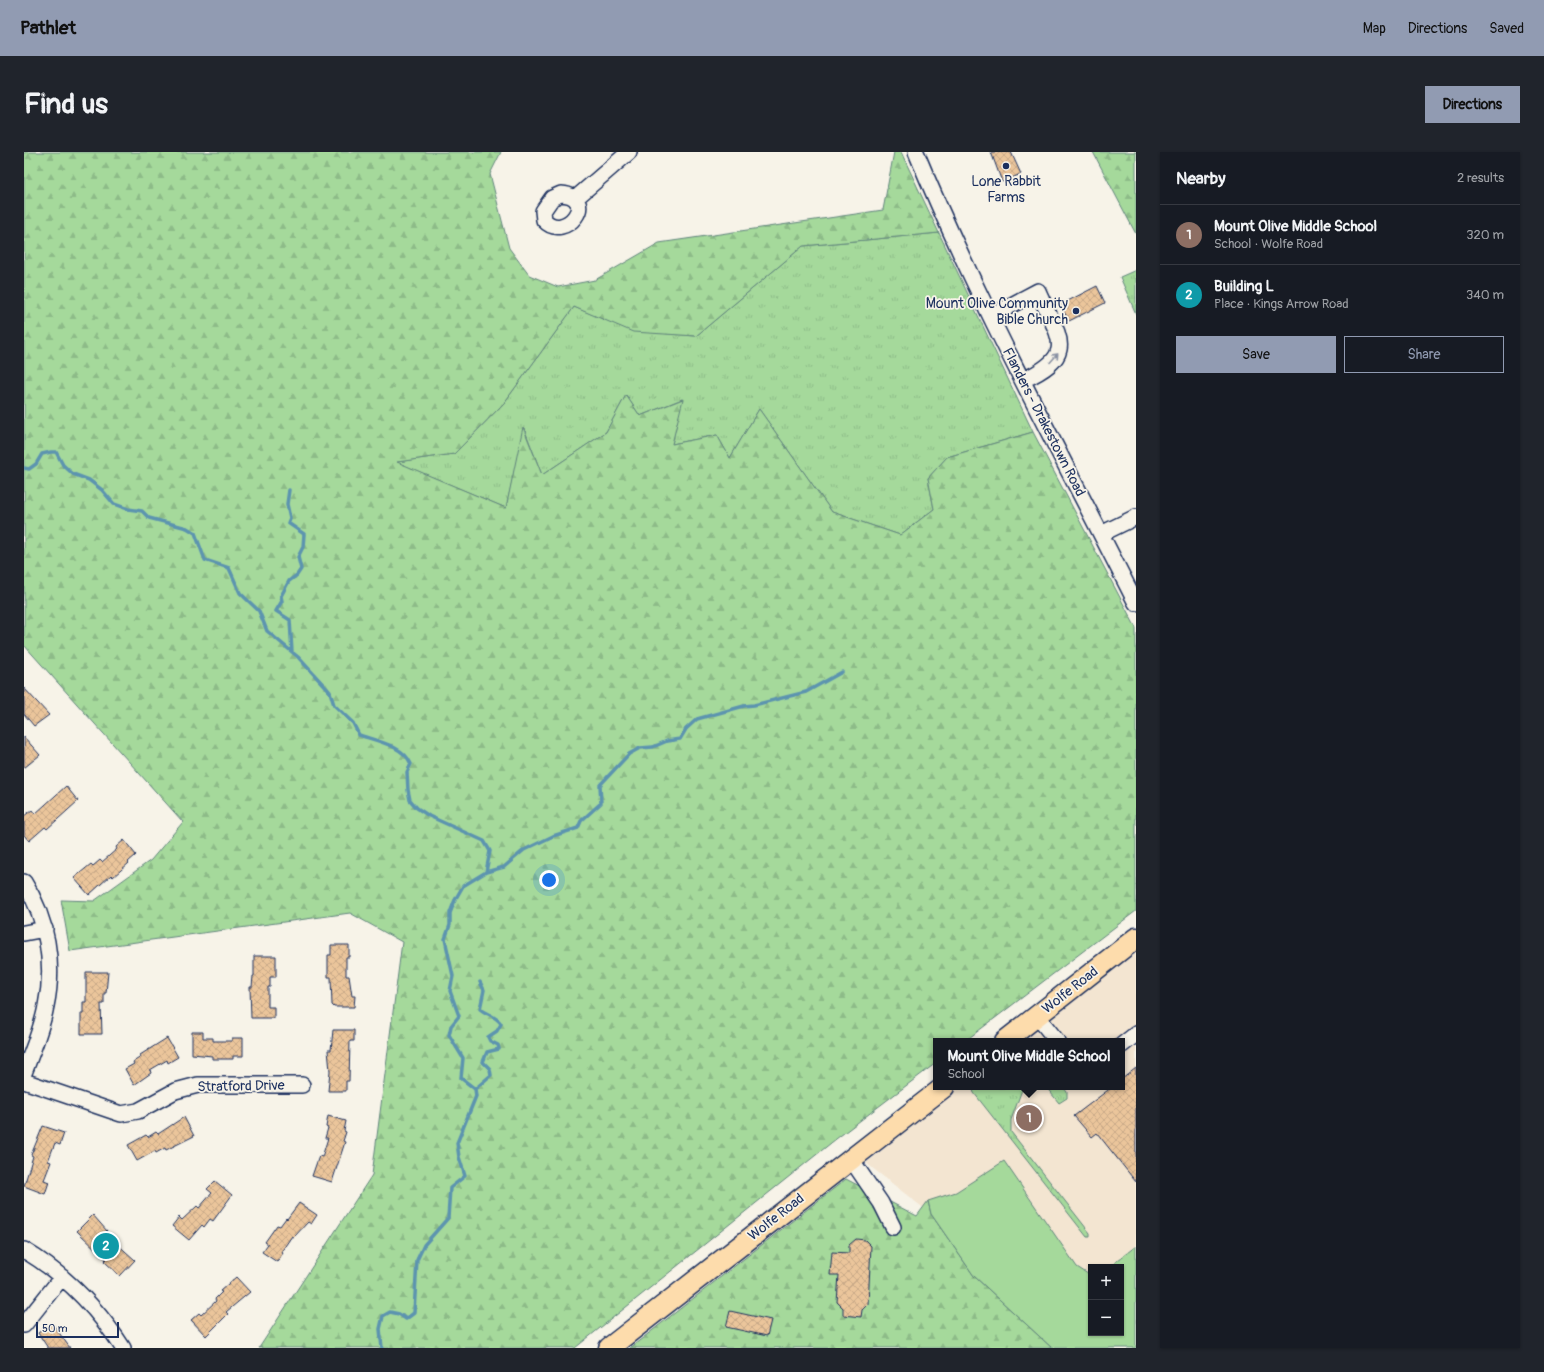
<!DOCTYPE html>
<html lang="en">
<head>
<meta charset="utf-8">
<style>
	body { margin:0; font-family:Pangolin,sans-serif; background:#20242c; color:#f1f3f6 }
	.controls { position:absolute; right:12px; bottom:12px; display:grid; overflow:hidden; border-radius:0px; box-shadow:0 1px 3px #0004 }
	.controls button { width:36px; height:36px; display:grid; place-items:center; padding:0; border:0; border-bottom:1px solid #363941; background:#171b24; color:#f1f3f6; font:20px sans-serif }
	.scale { position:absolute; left:12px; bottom:10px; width:83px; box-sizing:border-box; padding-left:4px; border:2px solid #1b2f5e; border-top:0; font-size:11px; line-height:14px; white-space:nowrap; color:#1b2f5e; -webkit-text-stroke:3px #f7f3e8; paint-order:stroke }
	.you { position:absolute; left:525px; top:728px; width:14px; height:14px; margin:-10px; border:3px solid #fff; border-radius:50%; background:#1a73e8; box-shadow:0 0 0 6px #1a73e833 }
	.badge { display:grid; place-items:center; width:26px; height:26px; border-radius:50%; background:#919bb2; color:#fff; font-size:13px; font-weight:700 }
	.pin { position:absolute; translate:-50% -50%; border:2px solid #fff; box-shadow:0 1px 4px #0006 }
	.popup { position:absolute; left:909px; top:886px; width:192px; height:52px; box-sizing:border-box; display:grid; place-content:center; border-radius:0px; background:#171b24; filter:drop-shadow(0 1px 3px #0005); font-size:13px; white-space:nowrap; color:#9ea1a6 }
	.popup b { font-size:15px; color:#f1f3f6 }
	.popup::after { content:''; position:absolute; left:50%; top:100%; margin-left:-8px; border:8px solid transparent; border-top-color:#171b24 }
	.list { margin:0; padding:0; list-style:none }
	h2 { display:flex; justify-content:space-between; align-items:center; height:52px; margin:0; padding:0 16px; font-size:17px }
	h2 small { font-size:13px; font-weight:400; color:#9ea1a6 }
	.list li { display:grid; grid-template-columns:26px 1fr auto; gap:12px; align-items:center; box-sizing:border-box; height:60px; padding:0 16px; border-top:1px solid #363941 }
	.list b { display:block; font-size:15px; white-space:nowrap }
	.list p { margin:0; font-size:13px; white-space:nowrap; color:#9ea1a6 }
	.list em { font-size:13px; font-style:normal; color:#9ea1a6 }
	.actions { display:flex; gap:8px; padding:12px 16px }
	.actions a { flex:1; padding:9px 0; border:1px solid #919bb2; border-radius:0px; text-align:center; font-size:14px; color:#919bb2 }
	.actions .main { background:#919bb2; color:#111 }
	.map { position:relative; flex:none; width:1112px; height:1196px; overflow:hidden; border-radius:0px }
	header { display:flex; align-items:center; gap:24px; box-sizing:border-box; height:56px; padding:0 20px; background:#919bb2; color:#111 }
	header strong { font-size:19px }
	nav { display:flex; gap:22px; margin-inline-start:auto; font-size:14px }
	.intro { display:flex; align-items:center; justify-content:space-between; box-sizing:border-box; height:96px; padding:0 24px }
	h1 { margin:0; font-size:28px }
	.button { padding:10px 18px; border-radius:0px; background:#919bb2; color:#111; font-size:14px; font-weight:700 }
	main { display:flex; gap:24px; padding:0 24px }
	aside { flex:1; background:#171b24; border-radius:0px; box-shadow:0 1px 3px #0004 }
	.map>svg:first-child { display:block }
	.built { fill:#f3e5d1; fill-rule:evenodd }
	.grass { fill:url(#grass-tufts); stroke:#60847c }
	.forest { fill:url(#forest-firs); stroke:#60847c }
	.pitch { fill:#a5d99b; stroke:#60847c }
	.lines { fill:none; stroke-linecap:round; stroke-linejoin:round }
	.stream { stroke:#5c94af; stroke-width:3.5 }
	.building { fill:url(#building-cross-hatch); stroke:#1b2f5e }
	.minor-casing { stroke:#1b2f5e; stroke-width:18 }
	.major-casing { stroke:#1b2f5e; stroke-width:23 }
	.minor { stroke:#f7f3e8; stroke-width:15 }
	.major { stroke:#fddcac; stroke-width:20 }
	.oneway { stroke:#8991a3 }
	.poi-dot { fill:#1b2f5e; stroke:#f7f3e8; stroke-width:1.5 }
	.labels { text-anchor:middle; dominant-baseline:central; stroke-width:3.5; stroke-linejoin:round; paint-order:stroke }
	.poi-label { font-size:14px; fill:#1b2f5e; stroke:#f7f3e8 }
	.street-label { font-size:14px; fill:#1b2f5e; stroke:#f7f3e8 }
</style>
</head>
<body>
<header>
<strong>Pathlet</strong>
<nav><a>Map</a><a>Directions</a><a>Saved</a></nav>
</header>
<div class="intro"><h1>Find us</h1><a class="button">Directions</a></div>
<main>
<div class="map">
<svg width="1112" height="1196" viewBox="0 0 1112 1196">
	<defs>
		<pattern id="grass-tufts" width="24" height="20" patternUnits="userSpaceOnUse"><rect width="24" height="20" fill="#a5d99b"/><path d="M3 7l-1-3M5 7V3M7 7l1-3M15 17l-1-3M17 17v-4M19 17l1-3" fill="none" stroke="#8dbb88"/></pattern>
		<pattern id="forest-firs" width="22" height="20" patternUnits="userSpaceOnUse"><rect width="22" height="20" fill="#a5d99b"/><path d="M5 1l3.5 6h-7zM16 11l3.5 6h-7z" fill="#8dbb88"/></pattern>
		<pattern id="building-cross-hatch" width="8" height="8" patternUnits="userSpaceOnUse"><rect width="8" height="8" fill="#ebc59b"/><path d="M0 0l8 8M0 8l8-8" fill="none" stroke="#c9aa88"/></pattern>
	</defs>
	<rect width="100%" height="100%" fill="#f7f3e8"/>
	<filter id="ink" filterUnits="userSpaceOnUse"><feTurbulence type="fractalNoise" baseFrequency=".025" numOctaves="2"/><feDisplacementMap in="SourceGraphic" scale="8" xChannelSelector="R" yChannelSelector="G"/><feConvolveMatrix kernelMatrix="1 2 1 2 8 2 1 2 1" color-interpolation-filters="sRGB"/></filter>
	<g filter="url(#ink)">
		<path class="built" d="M 1112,796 L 1112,1196 L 1028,1196 L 950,1124 L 907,1062 L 842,1011 L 935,935 L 1098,935 L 1098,889 L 997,889 ZM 1067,1115 L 1097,1115 L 1097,1181 L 1067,1181 Z"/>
		<path class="grass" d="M 915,81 L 1009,280 L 923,305 L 904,326 L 910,357 L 876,383 L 808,360 L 735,257 L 706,306 L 693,283 L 648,292 L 658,247 L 616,264 L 602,243 L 582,280 L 518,323 L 500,276 L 482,356 L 372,310 L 430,302 L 480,251 L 550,155 L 609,179 L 672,184 L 779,94 Z
			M 1112,118 L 1112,162 L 1096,125 Z
			M 948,935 L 999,935 L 987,968 L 987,980 L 1066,1081 L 1066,1085 L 1063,1085 L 950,941 Z
			M 1022,935 L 1039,935 L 1043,940 L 1043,946 L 1035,951 Z"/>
		<path class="forest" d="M 0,0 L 477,0 L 466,22 L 485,96 L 505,123 L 534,135 L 571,128 L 635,91 L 859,58 L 870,0 L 877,0 L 915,81 L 779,94 L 672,184 L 609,180 L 550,155 L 480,251 L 430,302 L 373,310 L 482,356 L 499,275 L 518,323 L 582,280 L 602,243 L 616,264 L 659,247 L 648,292 L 693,283 L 706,306 L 735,257 L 808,360 L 876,383 L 910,357 L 904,326 L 923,305 L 1009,280 L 1112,476 L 1112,759 L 941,889 L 912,889 L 912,911 L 812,987 L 551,1196 L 235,1196 L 348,1023 L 378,790 L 326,761 L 46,799 L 37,748 L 70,749 L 127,708 L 159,670 L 0,493 Z
			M 1069,0 L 1112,0 L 1112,82 Z
			M 822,1027 L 893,1064 L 904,1049 L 907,1062 L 950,1124 L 1028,1196 L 606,1196 Z"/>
		<path class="pitch" d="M 980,1009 L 1053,1115 L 1067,1124 L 1067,1181 L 1097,1181 L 1097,1115 L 1085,1115 L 1112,1094 L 1112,1196 L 1028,1196 L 950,1124 L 907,1062 L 904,1049 L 932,1040 Z"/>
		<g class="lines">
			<path class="stream" d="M 0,316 L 5,317 L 12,312 L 18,302 L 27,300 L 32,300 L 39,313 L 49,322 L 65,328 L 78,338 L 90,352 L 104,357 L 118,359 L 125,366 L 163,376 L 171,381 L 181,408 L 205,416 L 216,441 L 235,459 L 243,479 L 274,505 L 306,540 L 310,553 L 329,571 L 335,583 C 353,589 380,594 387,612 L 383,620 L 384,638 L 386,648 L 393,656 L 405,664 L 460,689 L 466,699 L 462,720 L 439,734 L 431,748 L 426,761 L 426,773 L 421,787 L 429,824 L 426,839 L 435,864 L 427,874 L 425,883 L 439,906 L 437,926 L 451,937 L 452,944 L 433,991 L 435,1005 L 441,1024 L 426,1036 L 424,1066 L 400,1093 L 393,1108 L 390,1161 L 382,1167 L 375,1162 L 366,1160 L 359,1164 L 356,1177 L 358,1196
				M 265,338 L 263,352 L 266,366 L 264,371 L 280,382 L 279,395 L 274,405 L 277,417 L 273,423 L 265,429 L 257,444 L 258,449 L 252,459 L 266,468 L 268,500
				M 462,720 L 480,715 L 500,698 L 529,684 L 554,676 L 557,669 L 577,651 L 576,633 L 605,602 L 616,596 L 629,595 L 643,589 L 656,587 L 662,577 L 673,567 L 720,554 L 730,553 L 782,540 L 818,520
				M 451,937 L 467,923 L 466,917 L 459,910 L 463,900 L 475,897 L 474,893 L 466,889 L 464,885 L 473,879 L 477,872 C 473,864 463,863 456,857 L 460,838 L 456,830"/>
		</g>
		<path class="building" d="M 967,0 L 987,0 L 997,22 L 978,30 Z
			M 1073,134 L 1081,151 L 1045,169 L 1036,153 Z
			M 0,536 L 25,563 L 10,574 L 0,562 Z
			M 0,585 L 16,603 L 0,616 Z
			M 42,634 L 54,649 L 23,677 L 21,675 L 5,689 L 0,683 L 0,664 L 8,658 L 11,662 Z
			M 100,688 L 112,703 L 104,710 L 105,711 L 89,725 L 87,723 L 65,743 L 50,726 L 67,712 L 69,714 L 76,708 L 78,710 L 93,697 L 92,695 Z
			M 307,793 L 325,793 L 325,805 L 322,805 L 322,824 L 325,824 L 328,844 L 331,844 L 330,855 L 310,855 L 308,853 L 307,825 L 304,825 L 304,803 L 307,803 Z
			M 230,804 L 252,804 L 252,825 L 246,825 L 246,835 L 244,835 L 244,855 L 250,855 L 250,866 L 227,866 L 226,835 L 228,835 L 229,824 L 230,824 Z
			M 62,820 L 84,820 L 82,841 L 80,841 L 80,852 L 77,852 L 78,882 L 57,882 L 57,861 L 59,861 L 59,850 L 62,850 Z
			M 309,878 L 330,878 L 330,889 L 326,889 L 325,929 L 322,929 L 322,939 L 304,939 L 306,919 L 304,898 L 307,898 Z
			M 168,880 L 179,880 L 179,886 L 189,886 L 189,889 L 208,889 L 208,886 L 219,886 L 219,904 L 209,904 L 209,907 L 188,907 L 188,904 L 168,902 Z
			M 143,886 L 154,905 L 144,911 L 143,908 L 126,918 L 127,921 L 110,933 L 101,917 L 110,912 L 109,910 L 117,905 L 116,903 Z
			M 1112,916 L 1112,1030 L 1073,981 L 1068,985 L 1050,964 L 1088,935 L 1098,935 L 1098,927 Z
			M 304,964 L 322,969 L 320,979 L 322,980 L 319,989 L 321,990 L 308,1030 L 288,1024 L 295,1004 L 298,1005 L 304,986 L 301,986 L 304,976 L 302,975 Z
			M 160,965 L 170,984 L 142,998 L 141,996 L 132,1001 L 131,999 L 113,1009 L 104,993 L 122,983 L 124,985 L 132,980 L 134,982 Z
			M 19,974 L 40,981 L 36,993 L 31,991 L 24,1009 L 27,1010 L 20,1028 L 25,1030 L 21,1042 L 0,1034 L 9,1004 L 7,1003 Z
			M 191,1029 L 208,1043 L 189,1069 L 186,1067 L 180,1075 L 178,1073 L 165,1088 L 148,1074 L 155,1065 L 158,1068 L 173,1054 L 175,1056 L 188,1041 L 183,1037 Z
			M 275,1051 L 293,1063 L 287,1072 L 284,1070 L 270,1085 L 268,1084 L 257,1100 L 259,1101 L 253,1110 L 238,1100 L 244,1092 L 241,1090 L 253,1073 L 256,1074 L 262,1066 L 263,1067 Z
			M 69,1063 L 83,1079 L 81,1081 L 111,1108 L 96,1124 L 80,1109 L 82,1107 L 53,1079 Z
			M 832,1087 L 841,1088 L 847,1094 L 844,1152 L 838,1158 L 837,1165 L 819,1163 L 819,1156 L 813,1150 L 815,1123 L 806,1123 L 808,1100 L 825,1101 L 825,1093 Z
			M 212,1125 L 226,1140 L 202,1160 L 204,1162 L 182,1184 L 167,1168 L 175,1161 L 177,1163 L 192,1149 L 191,1147 L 198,1140 L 196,1139 Z
			M 706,1159 L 747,1168 L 743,1184 L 702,1175 Z
			M 28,1171 L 46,1196 L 24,1196 L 14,1181 Z"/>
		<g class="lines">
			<defs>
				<path id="minor" d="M 892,0 C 956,155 1037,302 1112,451
					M 537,42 C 576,45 541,91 520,68 L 519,59 L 528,46 Z
					M 552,46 L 605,0
					M 967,164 L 1014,139 C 1033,184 1057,202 999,228
					M 1077,382 L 1112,365
					M 0,730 C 23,766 31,812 22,854 C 18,877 8,899 0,921
					M 0,781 L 21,777
					M 1013,864 L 1033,889
					M 1098,893 L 1112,882
					M 0,929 L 97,962 L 114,959 L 151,939 L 174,933 L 278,933
					M 827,1007 L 857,1051 L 869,1075
					M 0,1098 C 40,1122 74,1157 99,1196
					M 0,1173 L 38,1125"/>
				<path id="major" d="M 981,889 L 1112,786
					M 585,1196 L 920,935"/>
			</defs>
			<use href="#minor" class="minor-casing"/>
			<use href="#major" class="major-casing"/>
			<use href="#minor" class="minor"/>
			<use href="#major" class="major"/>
		</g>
		<defs><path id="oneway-shaft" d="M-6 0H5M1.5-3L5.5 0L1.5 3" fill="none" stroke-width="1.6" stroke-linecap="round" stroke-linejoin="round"/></defs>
		<use class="oneway" href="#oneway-shaft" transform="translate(1030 206) rotate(-48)"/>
	</g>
	<g class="poi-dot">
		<circle cx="982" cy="14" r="4"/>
		<circle cx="1052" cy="159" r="4"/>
	</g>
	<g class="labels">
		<g class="poi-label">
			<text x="982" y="29">Lone Rabbit<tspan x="982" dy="16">Farms</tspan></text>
			<text x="1044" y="151" text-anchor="end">Mount Olive Community<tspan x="1044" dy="16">Bible Church</tspan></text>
		</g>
		<g class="street-label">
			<text transform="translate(1020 270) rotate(63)">Flanders - Drakestown Road</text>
			<text transform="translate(1046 838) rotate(-38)">Wolfe Road</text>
			<text transform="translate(217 934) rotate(-1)">Stratford Drive</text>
			<text transform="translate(752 1065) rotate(-38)">Wolfe Road</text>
		</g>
	</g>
</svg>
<div class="controls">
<button>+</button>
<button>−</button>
</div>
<div class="scale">50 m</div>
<div class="you"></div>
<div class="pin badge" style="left:1005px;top:966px;background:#8d6e63">1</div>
<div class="popup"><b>Mount Olive Middle School</b>School</div>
<div class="pin badge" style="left:82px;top:1094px;background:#0f9aa8">2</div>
</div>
<aside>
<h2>Nearby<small>2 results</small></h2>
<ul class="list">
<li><span class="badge" style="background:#8d6e63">1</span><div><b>Mount Olive Middle School</b><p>School · Wolfe Road</p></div><em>320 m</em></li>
<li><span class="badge" style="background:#0f9aa8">2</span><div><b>Building L</b><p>Place · Kings Arrow Road</p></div><em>340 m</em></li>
</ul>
<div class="actions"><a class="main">Save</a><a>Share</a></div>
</aside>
</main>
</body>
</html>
